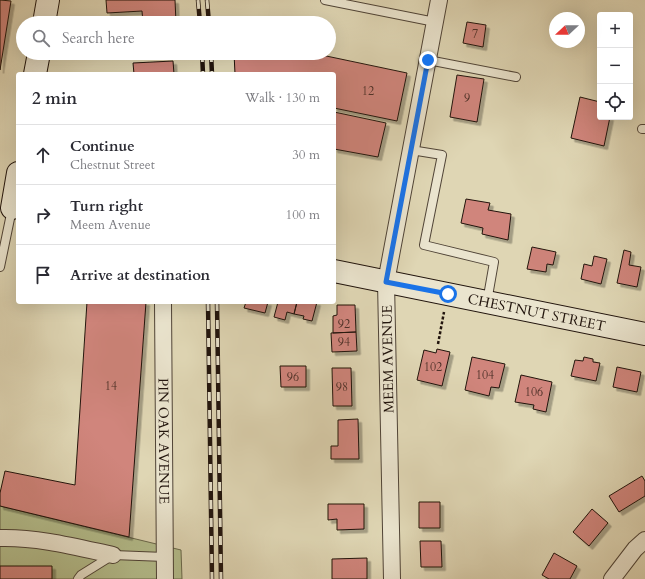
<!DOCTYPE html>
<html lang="en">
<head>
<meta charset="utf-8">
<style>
	body { margin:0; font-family:Cardo,serif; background:#f2f2f3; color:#2b2b33 }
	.controls { position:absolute; right:12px; top:12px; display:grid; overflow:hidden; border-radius:4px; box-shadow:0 4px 16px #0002 }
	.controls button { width:36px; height:36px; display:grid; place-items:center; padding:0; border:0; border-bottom:1px solid #e1e1e2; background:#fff; color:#2b2b33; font:20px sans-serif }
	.compass { position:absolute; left:549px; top:12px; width:36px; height:36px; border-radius:50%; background:#fff; box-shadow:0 4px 16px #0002; rotate:248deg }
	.stop { position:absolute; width:12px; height:12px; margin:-9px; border:3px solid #1a73e8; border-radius:50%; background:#fff }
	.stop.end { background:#1a73e8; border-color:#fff; box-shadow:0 1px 4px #0008 }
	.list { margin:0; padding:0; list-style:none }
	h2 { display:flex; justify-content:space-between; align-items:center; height:52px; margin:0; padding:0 16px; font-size:17px }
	h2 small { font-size:13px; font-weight:400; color:#7c7c81 }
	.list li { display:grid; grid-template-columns:26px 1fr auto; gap:12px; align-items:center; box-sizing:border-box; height:60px; padding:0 16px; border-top:1px solid #e1e1e2 }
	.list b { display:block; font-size:15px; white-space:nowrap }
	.list p { margin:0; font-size:13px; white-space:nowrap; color:#7c7c81 }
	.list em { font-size:13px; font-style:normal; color:#7c7c81 }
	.icon { flex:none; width:22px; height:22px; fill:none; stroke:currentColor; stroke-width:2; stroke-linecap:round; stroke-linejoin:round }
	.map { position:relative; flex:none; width:645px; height:579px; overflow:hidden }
	.search { position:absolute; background:#fff; box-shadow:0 4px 16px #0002; left:16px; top:16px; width:320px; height:44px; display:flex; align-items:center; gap:10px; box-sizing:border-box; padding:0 14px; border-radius:22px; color:#7c7c81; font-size:15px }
	.panel { position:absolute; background:#fff; box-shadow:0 4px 16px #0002; left:16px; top:72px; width:320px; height:232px; border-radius:4px }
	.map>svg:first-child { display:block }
	.green { fill:#b4bd8c; stroke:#6a684c }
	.building { fill:#d0857b; stroke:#21140d; filter:url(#shadow) }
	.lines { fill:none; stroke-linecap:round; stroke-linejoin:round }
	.lane-casing { stroke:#504437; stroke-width:10 }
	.street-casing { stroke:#504437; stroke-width:18 }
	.secondary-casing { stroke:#21140d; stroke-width:24 }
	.path { stroke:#21140d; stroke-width:2.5; stroke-dasharray:3 2; stroke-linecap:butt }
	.lane { stroke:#eae4ce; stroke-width:8 }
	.street { stroke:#eae4ce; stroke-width:16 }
	.secondary { stroke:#eae4ce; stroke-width:22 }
	.rail-casing { stroke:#21140d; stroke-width:4.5 }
	.rail { stroke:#eae4ce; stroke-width:3; stroke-dasharray:9; stroke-linecap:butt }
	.route { stroke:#1a73e8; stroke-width:5 }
	.labels { text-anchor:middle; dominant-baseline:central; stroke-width:3; stroke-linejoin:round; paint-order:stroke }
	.number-label { font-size:12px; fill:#4d3028 }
	.street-label { font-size:14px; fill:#21140d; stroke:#eae4ce }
</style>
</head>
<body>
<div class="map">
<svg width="645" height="579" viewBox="0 0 645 579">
	<defs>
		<filter id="shadow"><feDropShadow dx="3.5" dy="3.5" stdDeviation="0" flood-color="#0004"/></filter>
	</defs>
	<rect width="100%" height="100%" fill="#dfd6b4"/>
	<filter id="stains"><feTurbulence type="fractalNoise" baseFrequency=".005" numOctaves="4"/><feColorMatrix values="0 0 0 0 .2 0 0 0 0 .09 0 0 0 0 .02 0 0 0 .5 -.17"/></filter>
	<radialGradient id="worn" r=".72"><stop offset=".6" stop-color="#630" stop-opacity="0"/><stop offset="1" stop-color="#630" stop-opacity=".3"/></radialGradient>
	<path class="green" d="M 0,506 L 181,550 L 182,579 L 0,579 Z"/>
	<path class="building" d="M 0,0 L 11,1 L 0,70 Z
		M 106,0 L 175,0 L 176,23 L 143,23 L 142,11 L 107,13 Z
		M 231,17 L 261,23 L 232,23 Z
		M 467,22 L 486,25 L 483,47 L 463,43 Z
		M 234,53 L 312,53 L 407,73 L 397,121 L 334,108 L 334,74 L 235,74 Z
		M 173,61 L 174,74 L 134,74 L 133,63 Z
		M 457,75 L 484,79 L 477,122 L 450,117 Z
		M 580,97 L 600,102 L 600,117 L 610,117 L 604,146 L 571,138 Z
		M 334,112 L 386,123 L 378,157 L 334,149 Z
		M 466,199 L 490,203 L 488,210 L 511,214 L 508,240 L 482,234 L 483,228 L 461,223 Z
		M 532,247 L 556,252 L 553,265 L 547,264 L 546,272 L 527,269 Z
		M 624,250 L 631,252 L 629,265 L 641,267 L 637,287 L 617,283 Z
		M 594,256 L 607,259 L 601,284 L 581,279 L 584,264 L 592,266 Z
		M 87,302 L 146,302 L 129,537 L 0,506 L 0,493 L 5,471 L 75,485 Z
		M 246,302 L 268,302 L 265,313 L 244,308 Z
		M 278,302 L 297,302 L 294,314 L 287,312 L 285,320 L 274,317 Z
		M 297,302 L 317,302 L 312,321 L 303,319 L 304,316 L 294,314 Z
		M 337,305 L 355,305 L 356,332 L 333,333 L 333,316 L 337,315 Z
		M 356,332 L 357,351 L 332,352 L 331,333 Z
		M 437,349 L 450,352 L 442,386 L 417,380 L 424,350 L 436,353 Z
		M 472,357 L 505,364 L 499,388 L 491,387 L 489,396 L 465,390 Z
		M 584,357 L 593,359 L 593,362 L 600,363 L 596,381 L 571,376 L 575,360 L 583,361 Z
		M 280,366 L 306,366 L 306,387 L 281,387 Z
		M 617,367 L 641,372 L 637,392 L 613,387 Z
		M 332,368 L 351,368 L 352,406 L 333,406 Z
		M 521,375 L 552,382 L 546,412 L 533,409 L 534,405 L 515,402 Z
		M 358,419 L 359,459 L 331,459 L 331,446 L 338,446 L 338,420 Z
		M 642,476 L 645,481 L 645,496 L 619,512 L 609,496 Z
		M 419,502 L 440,502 L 440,528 L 419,528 Z
		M 328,504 L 364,504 L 364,529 L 337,530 L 337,519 L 328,520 Z
		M 592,509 L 608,523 L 589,546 L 573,532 Z
		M 420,541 L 441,541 L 442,567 L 421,567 Z
		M 554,553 L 577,566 L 570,579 L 549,579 L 542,575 Z
		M 367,558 L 367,579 L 332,579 L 332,559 Z
		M 0,566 L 52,566 L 52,579 L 0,579 Z"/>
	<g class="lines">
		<defs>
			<path id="lane" d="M 325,0 L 435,22
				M 428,60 L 516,77
				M 642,129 L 645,129
				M 411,150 L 442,155 L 424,245 L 494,262 L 487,302
				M 0,267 L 12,209
				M 78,579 L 81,575 L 113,555 L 165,557"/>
			<g id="street">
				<path id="s1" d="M 163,302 L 165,579"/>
				<path d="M 0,538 C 38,537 76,547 113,555"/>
				<path d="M 392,579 L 386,282 L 439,0"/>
				<path d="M 612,579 L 635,549 L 645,540"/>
			</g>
			<g id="secondary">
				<path d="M 44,23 L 48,0"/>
				<path d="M 35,74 L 39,53"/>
				<path d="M 12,208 L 18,173"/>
				<path id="s2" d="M 334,271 L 645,334"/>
			</g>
		</defs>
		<use href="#lane" class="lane-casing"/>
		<use href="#street" class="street-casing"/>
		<use href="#secondary" class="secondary-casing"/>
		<path class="path" d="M 438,344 L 444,312"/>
		<use href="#lane" class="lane"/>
		<use href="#street" class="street"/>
		<use href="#secondary" class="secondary"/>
		<defs>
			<path id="rail" d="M 198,0 L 200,23
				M 207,0 L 209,23
				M 202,53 L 203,74
				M 211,53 L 212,74
				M 208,302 L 212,579
				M 217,302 L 221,579"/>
		</defs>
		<use href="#rail" class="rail-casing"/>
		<use href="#rail" class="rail"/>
	</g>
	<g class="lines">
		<path class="route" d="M 428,60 L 386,282 L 448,294"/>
	</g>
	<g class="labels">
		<g class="number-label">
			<text x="475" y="34">7</text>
			<text x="368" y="91">12</text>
			<text x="467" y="98">9</text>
			<text x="344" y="324">92</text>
			<text x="344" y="342">94</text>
			<text x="433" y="367">102</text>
			<text x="485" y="375">104</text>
			<text x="293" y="377">96</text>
			<text x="111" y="386">14</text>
			<text x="342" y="387">98</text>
			<text x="534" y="392">106</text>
		</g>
		<g class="street-label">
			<text stroke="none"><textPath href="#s2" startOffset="207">CHESTNUT STREET</textPath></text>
			<text transform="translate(388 359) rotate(-91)">MEEM AVENUE</text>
			<text stroke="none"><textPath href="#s1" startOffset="139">PIN OAK AVENUE</textPath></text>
		</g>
	</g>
	<rect width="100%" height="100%" filter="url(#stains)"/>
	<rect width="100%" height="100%" fill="url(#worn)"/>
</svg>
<div class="controls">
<button>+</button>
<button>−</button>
<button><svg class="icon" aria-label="locate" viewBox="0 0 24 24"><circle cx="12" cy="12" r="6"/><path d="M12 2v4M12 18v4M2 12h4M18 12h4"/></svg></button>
</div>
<svg class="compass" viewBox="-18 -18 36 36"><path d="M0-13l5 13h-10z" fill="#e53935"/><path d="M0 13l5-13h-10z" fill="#7c7c81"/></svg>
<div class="stop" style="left:448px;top:294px"></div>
<div class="stop end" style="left:428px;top:60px"></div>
<div class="search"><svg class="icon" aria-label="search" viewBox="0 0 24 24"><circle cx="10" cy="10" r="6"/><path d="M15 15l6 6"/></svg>Search here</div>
<section class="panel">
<h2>2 min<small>Walk · 130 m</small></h2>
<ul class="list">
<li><svg class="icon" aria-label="ahead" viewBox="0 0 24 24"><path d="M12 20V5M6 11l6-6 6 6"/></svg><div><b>Continue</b><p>Chestnut Street</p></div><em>30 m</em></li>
<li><svg class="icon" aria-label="right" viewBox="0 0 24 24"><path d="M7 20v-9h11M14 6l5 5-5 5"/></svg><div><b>Turn right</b><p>Meem Avenue</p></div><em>100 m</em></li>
<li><svg class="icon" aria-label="arrive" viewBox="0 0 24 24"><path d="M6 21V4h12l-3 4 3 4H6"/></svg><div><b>Arrive at destination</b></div></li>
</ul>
</section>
</div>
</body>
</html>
